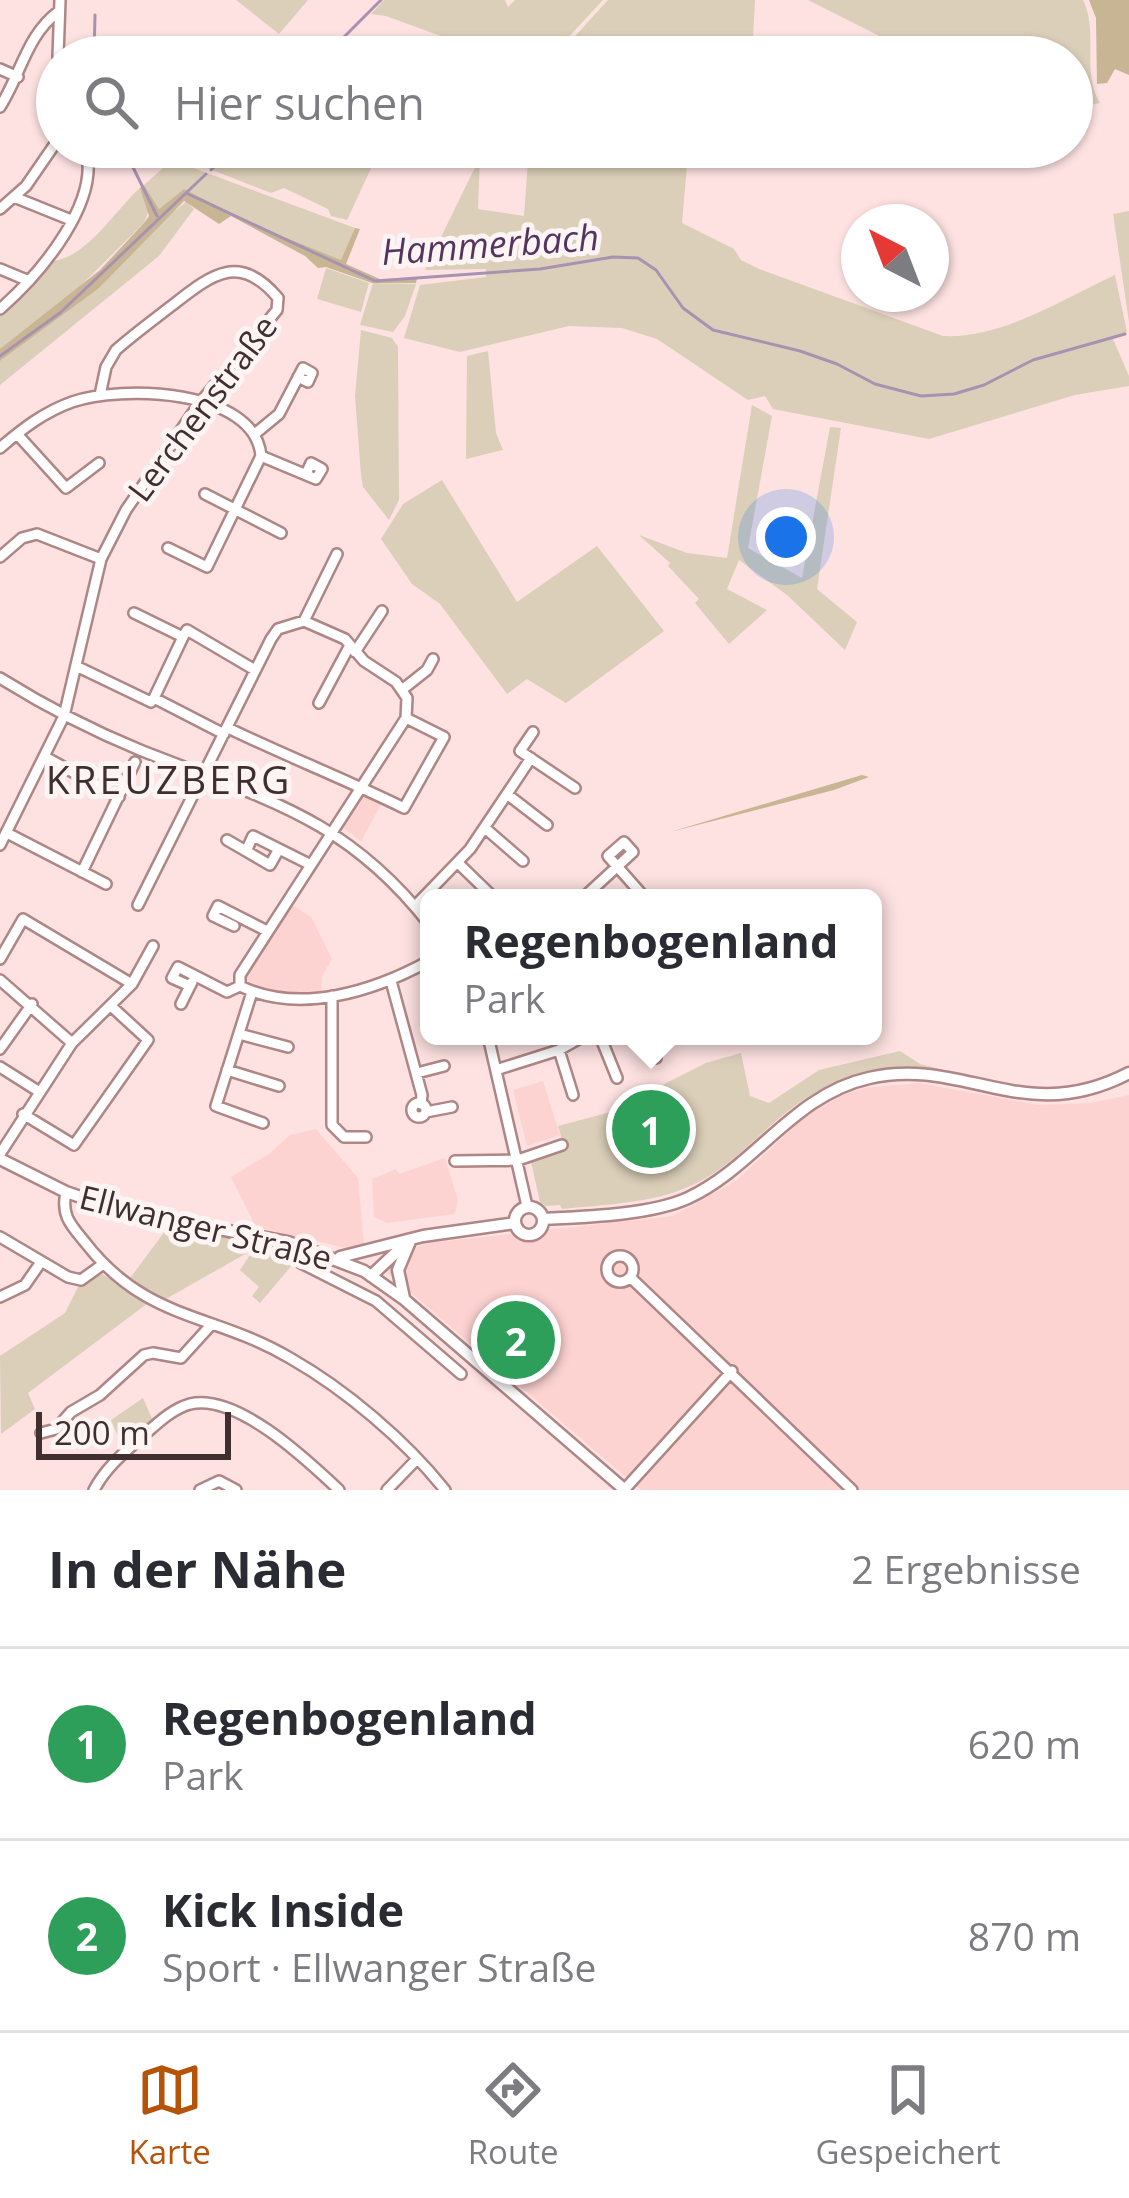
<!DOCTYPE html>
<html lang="de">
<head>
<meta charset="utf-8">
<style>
	body { margin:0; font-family:"Open Sans",sans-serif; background:#f7f7f7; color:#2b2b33 }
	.compass { position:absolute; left:841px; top:204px; width:108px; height:108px; border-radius:50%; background:#fff; box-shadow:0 3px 9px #0004; rotate:318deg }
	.scale { position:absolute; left:36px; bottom:30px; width:195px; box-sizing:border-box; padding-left:12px; border:6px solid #402f2e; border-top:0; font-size:33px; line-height:42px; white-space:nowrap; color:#402f2e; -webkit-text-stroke:9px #fdf4f4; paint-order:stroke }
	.you { position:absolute; left:786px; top:537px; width:42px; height:42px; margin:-30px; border:9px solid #fff; border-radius:50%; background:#1a73e8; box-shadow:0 0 0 18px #1a73e833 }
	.badge { display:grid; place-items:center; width:78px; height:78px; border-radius:50%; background:#b45309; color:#fff; font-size:39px; font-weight:700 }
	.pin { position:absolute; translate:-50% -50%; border:6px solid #fff; box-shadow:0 3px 12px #0006 }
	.popup { position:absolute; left:420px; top:889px; width:462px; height:156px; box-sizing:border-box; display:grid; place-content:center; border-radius:18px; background:#fff; filter:drop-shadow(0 3px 9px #0005); font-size:39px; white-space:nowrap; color:#7c7c81 }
	.popup b { font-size:45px; color:#2b2b33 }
	.popup::after { content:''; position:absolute; left:50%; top:100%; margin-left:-24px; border:24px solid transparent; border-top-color:#fff }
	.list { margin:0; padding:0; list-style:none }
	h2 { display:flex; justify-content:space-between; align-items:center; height:156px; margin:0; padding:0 48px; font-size:51px }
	h2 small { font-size:39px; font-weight:400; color:#7c7c81 }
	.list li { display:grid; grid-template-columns:78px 1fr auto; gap:36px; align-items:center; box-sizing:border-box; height:192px; padding:0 48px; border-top:3px solid #e1e1e2 }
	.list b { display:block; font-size:45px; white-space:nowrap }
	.list p { margin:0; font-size:39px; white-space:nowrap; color:#7c7c81 }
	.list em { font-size:39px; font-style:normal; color:#7c7c81 }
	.icon { flex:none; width:66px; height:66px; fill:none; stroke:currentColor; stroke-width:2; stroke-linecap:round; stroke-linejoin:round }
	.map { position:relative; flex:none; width:1129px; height:1490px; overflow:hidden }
	.search { position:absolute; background:#fff; box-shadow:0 3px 9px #0004; left:36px; right:36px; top:36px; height:132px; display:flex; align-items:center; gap:30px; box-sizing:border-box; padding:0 42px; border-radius:66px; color:#7c7c81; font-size:45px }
	.sheet { height:540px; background:#fff }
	nav { display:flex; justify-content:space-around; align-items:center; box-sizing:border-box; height:168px; border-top:3px solid #e1e1e2; background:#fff; font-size:33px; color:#7c7c81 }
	nav a { display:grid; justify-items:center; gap:6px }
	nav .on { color:#b45309 }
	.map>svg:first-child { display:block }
	.built { fill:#fdd3d2 }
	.green { fill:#dbcfb9 }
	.forest { fill:#c8b593 }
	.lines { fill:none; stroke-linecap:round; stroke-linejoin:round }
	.stream { stroke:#a992b0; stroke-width:3 }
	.minor-casing { stroke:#ae8685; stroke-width:14 }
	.major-casing { stroke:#ae8685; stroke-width:15 }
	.minor { stroke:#fff; stroke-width:9 }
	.major { stroke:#fff; stroke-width:10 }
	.labels { text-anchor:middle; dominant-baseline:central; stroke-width:10; stroke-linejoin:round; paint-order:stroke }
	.street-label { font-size:33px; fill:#402f2e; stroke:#fdf4f4 }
	.water-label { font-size:36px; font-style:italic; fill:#553560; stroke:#fdf4f4 }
	.quarter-label { font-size:39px; letter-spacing:3px; fill:#402f2e; stroke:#fdf4f4 }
</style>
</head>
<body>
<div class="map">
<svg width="1129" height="1490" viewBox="0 0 1129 1490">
	<rect width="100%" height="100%" fill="#fde2e1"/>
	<path class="built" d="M 363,792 L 383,801 L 361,841 L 341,826 Z
		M 289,903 L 311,917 L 332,959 L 322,976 L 321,993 L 277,991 L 244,981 L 243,973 Z
		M 543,1081 L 560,1135 L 527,1146 L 513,1090 Z
		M 919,1083 L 1038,1105 L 1090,1103 L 1129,1095 L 1129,1490 L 641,1490 L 381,1267 L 400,1253 L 427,1243 L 673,1216 L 737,1180 L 803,1118 L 840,1096 L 864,1088 Z
		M 316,1129 L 358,1178 L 364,1244 L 346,1248 L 256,1227 L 231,1177 L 269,1154 L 290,1135 Z
		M 445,1158 L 458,1200 L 455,1214 L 387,1223 L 374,1217 L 372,1179 L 396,1169 L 399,1174 Z"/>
	<path class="green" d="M 236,0 L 308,0 L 279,34 Z
		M 384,0 L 505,0 L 508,7 L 515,0 L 603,0 L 550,57 L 498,57 L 386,16 L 371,14 Z
		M 608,0 L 755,0 L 752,57 L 556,57 Z
		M 808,0 L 1083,0 C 1099,33 1081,72 1100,103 L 1072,108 L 1072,57 L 921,57 Z
		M 228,147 L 381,147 L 347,220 L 331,216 L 328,209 L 284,188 L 271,193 L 207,168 Z
		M 529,147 L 747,147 L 747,160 L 688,154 L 682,223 L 734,249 L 741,260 L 759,269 L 943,336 C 1002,339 1063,299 1115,275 L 1127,332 L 1113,339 L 1129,376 L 1129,386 L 1075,395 L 929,439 L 773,409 L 765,396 L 748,400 L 657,339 L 622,328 L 569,326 L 460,352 L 404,338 L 420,285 L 486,277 L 486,269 L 425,270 L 480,157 L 478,209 L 524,216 Z
		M 172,160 L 355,228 L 342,261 L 264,229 L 184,189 L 159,209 L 144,185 Z
		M 140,188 L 149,209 L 144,223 L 55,311 L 0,352 L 0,311 L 47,261 C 84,263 114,211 140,188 Z
		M 186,202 L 194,209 L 159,256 L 0,385 L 0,361 L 98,289 L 159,223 Z
		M 1129,211 L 1129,322 L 1113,214 Z
		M 326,268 L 369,283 L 361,312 L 317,299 Z
		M 373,283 L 416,284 L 405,316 L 393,332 L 360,325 Z
		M 361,330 L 392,338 L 398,347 L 399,500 L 389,520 L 363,487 L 361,475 L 355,396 Z
		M 488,351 L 496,433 L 503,450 L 466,459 L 467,356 Z
		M 752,405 L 772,416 L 748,548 L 802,578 L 830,427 L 841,428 L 817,589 L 857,622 L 845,650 L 787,595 L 739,560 L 727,589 L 767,610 L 729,644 L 695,603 L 699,599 L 668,566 L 670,563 L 639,535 L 687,553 L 727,558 Z
		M 442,480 L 517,602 L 597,546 L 664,631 L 566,703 L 527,679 L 507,694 L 440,604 L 412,584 L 381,539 L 403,504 Z
		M 900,1051 L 920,1064 L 991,1082 C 897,1067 845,1058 769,1127 C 743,1150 721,1173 688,1187 C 652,1203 602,1205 562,1209 L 560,1205 L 546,1206 L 540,1202 L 531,1162 L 565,1149 L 558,1126 L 637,1105 L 666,1083 L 706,1063 L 741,1053 L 750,1096 L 769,1103 L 819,1070 Z
		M 168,1227 L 304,1251 L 260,1303 L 252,1296 L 259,1287 L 240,1270 L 254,1249 L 164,1300 L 128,1281 Z
		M 102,1274 L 148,1303 L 28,1393 L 35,1409 L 1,1434 L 0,1356 L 65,1313 L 79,1285 Z
		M 143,1398 L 153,1421 L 123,1448 L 111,1420 Z"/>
	<path class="forest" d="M 1089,0 L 1129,0 L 1129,75 L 1115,69 L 1107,83 L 1097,84 L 1096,18 Z
		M 144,185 L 159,209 L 184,189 L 264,229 L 341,260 L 355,228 L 360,229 L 346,264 L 382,280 L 417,278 L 416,283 L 372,283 L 326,267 L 318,268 L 305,256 L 231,216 L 219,224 L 184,201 L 98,289 L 0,361 L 0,349 L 100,270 L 144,223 L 149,216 L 140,188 Z
		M 862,775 L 869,777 L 834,790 L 670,832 Z"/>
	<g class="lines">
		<path class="stream" d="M 94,57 L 95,15
			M 324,57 L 381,0
			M 123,147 L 157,216
			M 211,170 L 236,147
			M 186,193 L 375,281 L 540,269 L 613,257 L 638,258 L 656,270 L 683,308 L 713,330 L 800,351 L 837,364 L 875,384 L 921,396 L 954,394 L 984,385 L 1033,360 L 1125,334
			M 0,356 L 61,312 L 206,174"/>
		<defs>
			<path id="minor" d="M 58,57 L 60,0
				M 0,69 L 18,77
				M 0,107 C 22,72 26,36 59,11
				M 14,197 L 71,220
				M 0,209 L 26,186 L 57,141
				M 0,269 L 29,281
				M 0,309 C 39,275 103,201 85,147
				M 256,433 L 279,414 L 303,368 L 312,373 L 308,382 L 298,377
				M 17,434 L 66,488 L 99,463
				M 0,448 C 22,429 44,412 72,402 C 120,385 255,388 261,456
				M 261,456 L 316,479 L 322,469 L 311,463 L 306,474
				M 205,494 L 281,533
				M 168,548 L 207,567 L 261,456
				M 0,557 L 22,538 L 37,534 L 101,559
				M 134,613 L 183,637 L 187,630 L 255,670
				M 304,621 L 337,554
				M 355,652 L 382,611
				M 76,666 L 151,702 L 154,698 L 224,734
				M 0,678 C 45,706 91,730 140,750 C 260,798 344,815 429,924
				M 403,689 L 427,670 L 433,659
				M 154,698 L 183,637
				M 319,703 L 350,645
				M 228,728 C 286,756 345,779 404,808 L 444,737 L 406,718
				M 533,732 L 520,751 L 575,788
				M 45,757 L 119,797
				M 507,794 L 547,825
				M 485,828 L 523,861
				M 7,833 L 106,884
				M 227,840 L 246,851 L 253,836 L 311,865
				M 0,845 L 64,716 L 101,559 L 126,510 L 199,404 L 277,310 L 278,298 C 238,250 209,277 170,307 C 152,321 133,335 116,350 L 106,367 L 100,395
				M 246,851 L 270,865 L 279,849
				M 458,863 L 491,895
				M 82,872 L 135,762
				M 583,898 L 633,852 L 624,842 L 608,856 L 645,898
				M 138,905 L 271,639 L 278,629 L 304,621 L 345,639 L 364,661 L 396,682 L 407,698 L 406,718 L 240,975 L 240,986 C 300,1015 374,991 429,961
				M 415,906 L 470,849 L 531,758
				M 234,926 L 213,916 L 218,906 L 267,931
				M 0,959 L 23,919 L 132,984
				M 0,980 L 72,1043
				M 391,981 L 422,1095 L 421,1104
				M 190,986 L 172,978 L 178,967 L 227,992 L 240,986
				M 252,992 L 216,1106 L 263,1123
				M 332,996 L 332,1125 L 344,1137 L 366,1137
				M 181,1004 L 192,982
				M 239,1034 L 288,1047
				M 488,1036 L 527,1206
				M 600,1036 L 617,1078
				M 646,1036 L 656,1058
				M 0,1049 L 32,1004
				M 559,1050 L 573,1095
				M 0,1067 L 38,1091
				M 499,1069 L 559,1050 L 584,1036
				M 227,1070 L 279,1086
				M 417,1073 L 444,1066
				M412 1110a7 7 0 1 1 14 0a7 7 0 1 1-14 0Z
				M 426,1112 L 452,1107
				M 23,1114 L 74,1145 L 148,1040 L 111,1006
				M 0,1154 L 72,1043 L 132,984 L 153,946
				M 455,1161 L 518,1160 L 562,1145
				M 66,1192 C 61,1215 70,1224 84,1241 C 146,1322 212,1312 290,1358 C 346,1390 405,1440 445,1490
				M 0,1237 L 68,1277 L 81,1280 L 102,1265
				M607 1269a13 13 0 1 1 26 0a13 13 0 1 1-26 0Z
				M 301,1263 L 376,1301 L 461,1374
				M 630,1277 L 852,1490
				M 0,1297 L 25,1285 L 41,1262
				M 41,1433 L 56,1429 L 71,1412 L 100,1395 L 144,1355 L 153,1353 L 181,1358 L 211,1325
				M 94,1490 C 106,1467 125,1452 144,1435 C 158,1423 172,1409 190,1404 C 237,1393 307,1460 339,1490
				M 200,1490 L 219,1481 L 236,1490
				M 387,1490 L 417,1459
				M 624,1490 L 732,1371"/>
			<path id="major" d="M 0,1159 L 66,1192 L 122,1211 L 288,1242 L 364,1271 L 405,1300 L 625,1490
				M515 1221a14 14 0 1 1 28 0a14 14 0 1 1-28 0Z
				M 543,1219 C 584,1217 651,1215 688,1198 C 756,1166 793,1095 869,1078 C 964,1056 1024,1128 1129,1073
				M 340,1257 L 423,1236 L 515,1223
				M 371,1276 L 404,1245
				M 404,1298 L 398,1270 L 411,1239"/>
		</defs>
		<use href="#minor" class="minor-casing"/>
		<use href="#major" class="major-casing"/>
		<use href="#minor" class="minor"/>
		<use href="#major" class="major"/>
	</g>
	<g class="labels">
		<g class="street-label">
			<text transform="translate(202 408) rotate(-53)">Lerchenstraße</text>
			<text transform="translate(206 1227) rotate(14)">Ellwanger Straße</text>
		</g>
		<g class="water-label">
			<text transform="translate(490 244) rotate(-4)">Hammerbach</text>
		</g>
		<g class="quarter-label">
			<text x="169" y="778">KREUZBERG</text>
		</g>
	</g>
</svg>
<svg class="compass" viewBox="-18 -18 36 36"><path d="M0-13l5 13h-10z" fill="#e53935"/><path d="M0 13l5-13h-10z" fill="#7c7c81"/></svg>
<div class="scale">200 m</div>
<div class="you"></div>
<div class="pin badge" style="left:651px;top:1129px;background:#2e9e5b">1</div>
<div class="popup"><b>Regenbogenland</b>Park</div>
<div class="pin badge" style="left:516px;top:1340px;background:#2e9e5b">2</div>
<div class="search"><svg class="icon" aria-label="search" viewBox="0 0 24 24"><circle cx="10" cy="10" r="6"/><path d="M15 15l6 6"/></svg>Hier suchen</div>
</div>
<section class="sheet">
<h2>In der Nähe<small>2 Ergebnisse</small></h2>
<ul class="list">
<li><span class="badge" style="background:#2e9e5b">1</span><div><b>Regenbogenland</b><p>Park</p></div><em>620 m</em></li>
<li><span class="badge" style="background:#2e9e5b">2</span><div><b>Kick Inside</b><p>Sport · Ellwanger Straße</p></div><em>870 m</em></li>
</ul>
</section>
<nav>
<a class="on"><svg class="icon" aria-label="map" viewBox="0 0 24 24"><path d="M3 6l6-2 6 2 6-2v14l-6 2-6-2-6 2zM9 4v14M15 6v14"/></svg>Karte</a>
<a><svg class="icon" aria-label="directions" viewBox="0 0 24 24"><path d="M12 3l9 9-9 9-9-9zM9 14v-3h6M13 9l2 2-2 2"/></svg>Route</a>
<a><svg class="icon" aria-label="saved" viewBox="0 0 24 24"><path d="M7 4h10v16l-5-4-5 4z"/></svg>Gespeichert</a>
</nav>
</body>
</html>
